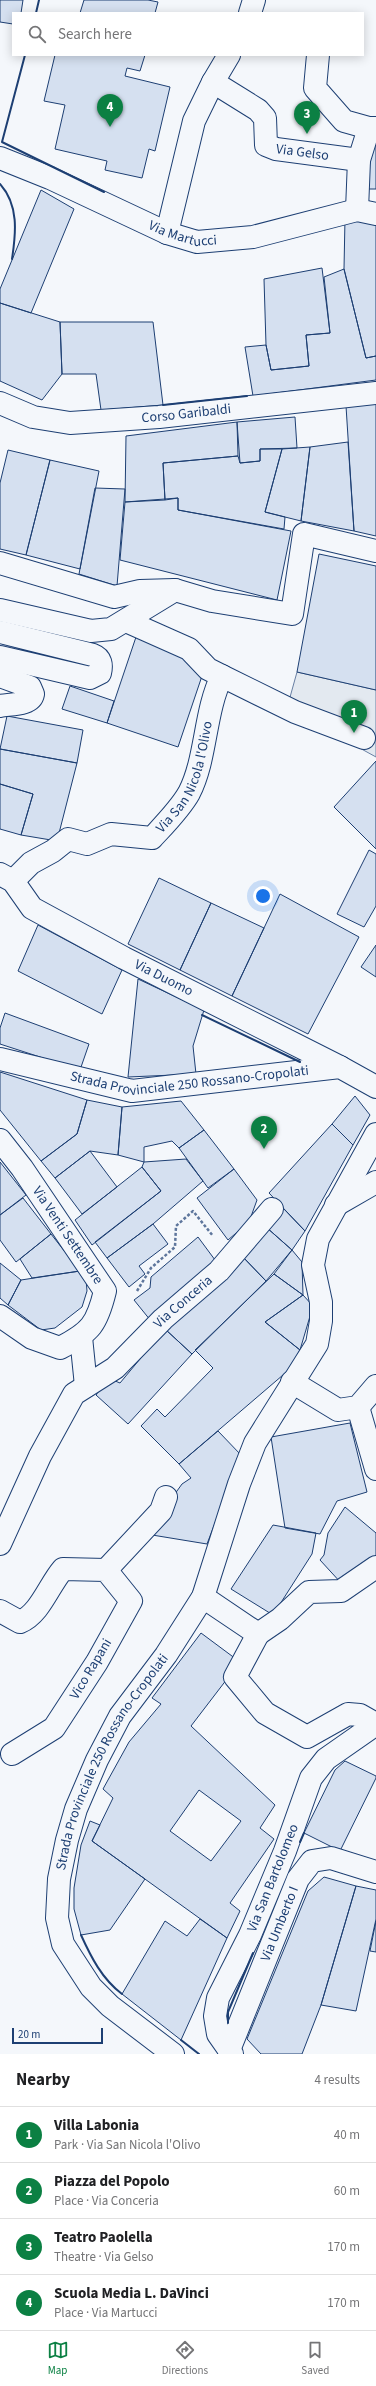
<!DOCTYPE html>
<html lang="en">
<head>
<meta charset="utf-8">
<style>
	body { margin:0; font-family:"Source Sans 3",sans-serif; background:#f2f2f2; color:#202124 }
	.scale { position:absolute; left:12px; bottom:10px; width:91px; box-sizing:border-box; padding-left:4px; border:2px solid #1d3f73; border-top:0; font-size:11px; line-height:14px; white-space:nowrap; color:#1d3f73; -webkit-text-stroke:3px #f4f7fb; paint-order:stroke }
	.you { position:absolute; left:263px; top:896px; width:14px; height:14px; margin:-10px; border:3px solid #fff; border-radius:50%; background:#1a73e8; box-shadow:0 0 0 6px #1a73e833 }
	.badge { display:grid; place-items:center; width:26px; height:26px; border-radius:50%; background:#0b8043; color:#fff; font-size:13px; font-weight:700 }
	.pin { position:absolute; translate:-50% -33px; filter:drop-shadow(0 1px 2px #0008) }
	.pin::after { content:''; position:absolute; top:21px; width:14px; height:12px; background:inherit; clip-path:polygon(0 0,100% 0,50% 100%) }
	.list { margin:0; padding:0; list-style:none }
	h2 { display:flex; justify-content:space-between; align-items:center; height:52px; margin:0; padding:0 16px; font-size:17px }
	h2 small { font-size:13px; font-weight:400; color:#757577 }
	.list li { display:grid; grid-template-columns:26px 1fr auto; gap:12px; align-items:center; box-sizing:border-box; height:56px; padding:0 16px; border-top:1px solid #e0e0e0 }
	.list b { display:block; font-size:15px; white-space:nowrap }
	.list p { margin:0; font-size:13px; white-space:nowrap; color:#757577 }
	.list em { font-size:13px; font-style:normal; color:#757577 }
	.icon { flex:none; width:22px; height:22px; fill:none; stroke:currentColor; stroke-width:2; stroke-linecap:round; stroke-linejoin:round }
	.map { position:relative; flex:none; width:376px; height:2054px; overflow:hidden }
	.search { position:absolute; background:#fff; box-shadow:0 2px 10px #0003; left:12px; right:12px; top:12px; height:44px; display:flex; align-items:center; gap:10px; box-sizing:border-box; padding:0 14px; border-radius:0px; color:#757577; font-size:15px }
	.sheet { height:276px; background:#fff }
	nav { display:flex; justify-content:space-around; align-items:center; box-sizing:border-box; height:56px; border-top:1px solid #e0e0e0; background:#fff; font-size:11px; color:#757577 }
	nav a { display:grid; justify-items:center; gap:2px }
	nav .on { color:#0b8043 }
	.map>svg:first-child { display:block }
	.green { fill:#e3e9f0; stroke:#687fa3 }
	.building { fill:#d5e0f0; stroke:#1d3f73; fill-rule:evenodd }
	.lines { fill:none; stroke-linecap:round; stroke-linejoin:round }
	.street-casing { stroke:#1d3f73; stroke-width:24 }
	.secondary-casing { stroke:#1d3f73; stroke-width:24 }
	.path { stroke:#5e769c; stroke-width:2.5; stroke-dasharray:3 2; stroke-linecap:butt }
	.street { stroke:#f4f7fb; stroke-width:22 }
	.secondary { stroke:#f4f7fb; stroke-width:22 }
	.wall { stroke:#1d3f73; stroke-width:2 }
	.labels { text-anchor:middle; dominant-baseline:central; stroke-width:3; stroke-linejoin:round; paint-order:stroke }
	.street-label { font-size:14px; fill:#1d3f73; stroke:#f4f7fb }
</style>
</head>
<body>
<div class="map">
<svg width="376" height="2054" viewBox="0 0 376 2054">
	<rect width="100%" height="100%" fill="#f4f7fb"/>
	<path class="green" d="M 297,672 L 376,690 L 376,757 L 287,708 Z"/>
	<path class="building" d="M 0,0 L 23,0 L 21,13 L 13,13 L 13,24 L 0,22 Z
		M 84,0 L 148,0 L 158,2 L 155,13 L 80,13 Z
		M 55,55 L 145,55 L 140,71 L 127,68 L 125,76 L 170,87 L 155,151 L 149,149 L 142,178 L 105,170 L 107,161 L 55,149 L 65,105 L 44,101 Z
		M 376,138 L 376,189 L 368,189 L 366,166 Z
		M 41,190 L 74,209 L 31,313 L 0,303 L 0,289 Z
		M 345,218 L 376,224 L 376,356 L 366,358 L 344,269 Z
		M 322,268 L 330,333 L 306,335 L 309,366 L 271,370 L 266,345 L 264,279 Z
		M 344,269 L 366,358 L 376,356 L 376,380 L 253,396 L 245,347 L 266,345 L 271,370 L 309,366 L 306,335 L 330,333 L 324,277 Z
		M 0,303 L 60,322 L 62,374 L 42,400 L 0,381 Z
		M 60,322 L 153,322 L 163,405 L 101,410 L 96,374 L 62,374 Z
		M 376,402 L 376,536 L 354,531 L 346,406 Z
		M 295,417 L 297,448 L 260,449 L 260,461 L 240,463 L 237,422 Z
		M 237,422 L 238,456 L 163,463 L 165,500 L 125,502 L 126,436 Z
		M 348,442 L 354,531 L 301,521 L 310,447 Z
		M 310,447 L 301,521 L 265,512 L 282,449 Z
		M 260,449 L 282,449 L 265,512 L 285,517 L 284,529 L 178,510 L 178,498 L 165,500 L 163,463 L 238,456 L 240,463 L 260,461 Z
		M 8,450 L 50,460 L 26,555 L 0,549 L 0,483 Z
		M 50,460 L 99,471 L 80,569 L 26,555 Z
		M 95,488 L 125,489 L 117,586 L 79,574 Z
		M 178,498 L 178,510 L 291,531 L 277,600 L 120,560 L 125,502 Z
		M 319,554 L 376,566 L 376,690 L 297,672 Z
		M 136,637 L 187,654 L 203,673 L 178,747 L 107,723 Z
		M 70,686 L 114,701 L 107,723 L 62,709 Z
		M 7,716 L 83,730 L 77,763 L 0,749 Z
		M 0,749 L 77,763 L 57,841 L 21,835 L 33,794 L 0,784 Z
		M 376,761 L 376,849 L 334,807 Z
		M 0,784 L 33,794 L 21,835 L 0,829 Z
		M 369,850 L 376,854 L 376,906 L 364,927 L 337,914 Z
		M 159,878 L 211,903 L 180,970 L 128,944 Z
		M 280,894 L 359,937 L 308,1034 L 232,996 Z
		M 211,903 L 264,928 L 232,996 L 180,970 Z
		M 38,925 L 122,970 L 102,1014 L 18,971 Z
		M 376,945 L 376,977 L 361,967 Z
		M 138,979 L 204,1010 L 193,1046 L 196,1074 L 128,1077 Z
		M 5,1013 L 89,1044 L 80,1070 L 0,1044 L 0,1028 Z
		M 0,1072 L 87,1100 L 77,1134 L 41,1161 L 0,1110 Z
		M 355,1096 L 370,1115 L 353,1145 L 332,1124 Z
		M 87,1100 L 122,1107 L 118,1155 L 90,1151 L 55,1178 L 41,1161 L 77,1134 Z
		M 181,1101 L 204,1130 L 179,1148 L 172,1141 L 144,1147 L 144,1162 L 118,1155 L 122,1107 Z
		M 332,1124 L 353,1145 L 305,1231 L 269,1193 Z
		M 204,1130 L 234,1169 L 208,1188 L 179,1148 Z
		M 90,1151 L 117,1187 L 82,1214 L 55,1178 Z
		M 186,1159 L 203,1181 L 153,1224 L 107,1258 L 95,1242 L 161,1191 L 142,1167 L 144,1162 Z
		M 0,1162 L 26,1195 L 0,1215 Z
		M 142,1167 L 161,1191 L 92,1245 L 75,1220 Z
		M 234,1169 L 257,1200 L 249,1222 L 228,1240 L 197,1198 Z
		M 23,1198 L 51,1234 L 16,1262 L 0,1240 L 0,1215 Z
		M 282,1207 L 305,1231 L 292,1250 L 266,1227 Z
		M 153,1224 L 168,1244 L 139,1266 L 145,1274 L 129,1287 L 107,1258 Z
		M 266,1227 L 292,1250 L 266,1281 L 241,1255 Z
		M 51,1234 L 80,1271 L 32,1278 L 20,1259 Z
		M 198,1237 L 218,1264 L 151,1321 L 134,1300 L 150,1288 L 151,1277 Z
		M 292,1250 L 302,1262 L 303,1295 L 274,1274 Z
		M 241,1255 L 266,1281 L 192,1354 L 165,1329 Z
		M 0,1263 L 21,1280 L 8,1305 L 0,1298 Z
		M 80,1271 L 86,1279 L 87,1291 L 82,1307 L 55,1328 L 41,1330 L 8,1305 L 21,1280 Z
		M 274,1274 L 303,1295 L 265,1322 L 300,1350 L 290,1369 L 179,1464 L 141,1426 L 157,1409 L 165,1417 L 213,1368 L 195,1350 Z
		M 303,1295 L 313,1306 L 300,1350 L 265,1322 Z
		M 165,1329 L 192,1354 L 128,1424 L 96,1395 L 108,1378 L 120,1383 Z
		M 350,1423 L 367,1492 L 337,1501 L 320,1534 L 285,1528 L 271,1437 Z
		M 218,1431 L 241,1455 L 207,1544 L 146,1534 L 182,1484 L 191,1478 L 179,1464 Z
		M 345,1507 L 376,1533 L 376,1557 L 342,1584 L 320,1560 L 324,1555 L 328,1533 Z
		M 273,1525 L 316,1533 L 312,1554 L 273,1615 L 231,1589 Z
		M 201,1633 L 240,1662 L 191,1726 L 275,1805 L 260,1828 L 274,1839 L 230,1903 L 240,1911 L 227,1938 L 92,1841 L 113,1798 L 103,1789 L 129,1742 L 161,1704 L 152,1698 ZM 199,1790 L 241,1821 L 211,1861 L 170,1831 Z
		M 345,1761 L 376,1776 L 376,1778 L 340,1851 L 304,1833 L 335,1770 Z
		M 90,1821 L 100,1825 L 92,1841 L 145,1879 L 110,1930 L 81,1935 L 74,1909 L 74,1888 L 81,1845 Z
		M 324,1877 L 356,1886 L 321,2005 L 302,2054 L 261,2054 L 247,2039 L 308,1891 Z
		M 356,1886 L 376,1890 L 376,1919 L 356,2011 L 321,2005 Z
		M 200,1919 L 227,1938 L 181,2040 L 122,1994 L 165,1921 L 187,1936 Z
		M 376,1921 L 376,1952 L 370,1951 Z"/>
	<g class="lines">
		<defs>
			<g id="street">
				<path d="M 250,13 L 254,0"/>
				<path d="M 318,55 L 315,88 L 344,121 L 369,128"/>
				<path id="s1" d="M 213,82 L 258,110 L 265,118 L 266,145 L 276,149 L 359,160"/>
				<path id="s2" d="M 0,158 L 50,178 L 167,233 L 197,242 L 253,237 L 357,210 L 376,214"/>
				<path d="M 357,210 L 359,160 L 369,128 L 376,128"/>
				<path d="M 167,233 L 194,121 L 213,82 L 229,55"/>
				<path id="s3" d="M 0,403 L 33,417 L 70,423 L 159,417 L 376,393"/>
				<path d="M 0,563 L 114,597 L 140,591 L 175,590 L 212,601 L 292,614 L 304,534 L 376,551"/>
				<path d="M 0,610 L 91,631 L 111,629 L 175,590"/>
				<path d="M 126,621 L 189,649 L 208,669 L 222,676"/>
				<path d="M 0,632 L 93,655 C 101,658 102,665 100,673 L 90,678 L 0,657"/>
				<path d="M 0,676 L 30,687 L 33,694 C 31,705 10,704 0,706"/>
				<path id="s4" d="M 0,874 L 13,881 L 32,908 L 124,958 L 340,1067"/>
				<path id="s5" d="M 13,881 L 31,863 L 53,851 L 68,839 L 87,844 L 111,834 L 152,838 C 164,825 180,809 189,793 C 207,758 204,712 222,676 L 295,712 L 364,738"/>
				<path d="M 336,1205 L 376,1182"/>
				<path d="M 81,1337 L 86,1386"/>
				<path d="M 292,1382 L 338,1410 L 358,1407 L 376,1386"/>
				<path d="M 358,1407 L 376,1469"/>
				<path id="s6" d="M 0,1544 L 40,1456 L 74,1394 L 115,1368 L 163,1319 L 219,1271 L 272,1209"/>
				<path d="M 106,1570 L 161,1511 L 166,1497"/>
				<path d="M 203,1597 L 258,1634 L 235,1677 L 265,1713 L 307,1737 L 348,1714 L 360,1715 L 376,1724 L 326,1759 L 311,1778 L 285,1851 L 250,1935 L 218,1998 L 215,2016 L 218,2034 L 232,2054"/>
				<path d="M 0,1611 L 20,1622 C 40,1614 49,1585 63,1569 L 106,1570 L 131,1601 L 97,1662 L 54,1728 L 12,1754"/>
				<path d="M 258,1634 L 280,1619 L 309,1592 L 341,1591 L 376,1567"/>
				<path id="s7" d="M 229,2050 L 298,1879 L 312,1861 L 331,1858 L 376,1872"/>
			</g>
			<g id="secondary">
				<path id="s8" d="M 0,1059 L 132,1091 L 340,1067 L 376,1087"/>
				<path id="s9" d="M 0,1140 L 22,1168 L 105,1291 C 97,1324 91,1332 60,1348 L 32,1338 L 0,1316"/>
				<path id="s10" d="M 173,2054 L 110,2006 L 91,1987 L 63,1944 L 57,1918 L 59,1879 L 67,1840 L 76,1809 L 97,1760 L 120,1716 L 166,1655 L 203,1597 L 239,1484 L 255,1443 L 317,1344 L 321,1321 L 321,1302 L 313,1265 L 318,1239 L 376,1134"/>
			</g>
		</defs>
		<use href="#street" class="street-casing"/>
		<use href="#secondary" class="secondary-casing"/>
		<path class="path" d="M 137,1291 L 151,1268 L 175,1247 L 176,1226 L 193,1211 L 213,1236"/>
		<use href="#street" class="street"/>
		<use href="#secondary" class="secondary"/>
		<path class="wall" d="M 36,13 L 39,0
			M 25,55 L 2,142 L 104,192
			M 0,184 C 19,205 16,233 12,259
			M 163,405 L 247,396
			M 202,1015 L 300,1062
			M 300,1842 L 304,1833
			M 81,1935 C 91,1957 102,1979 122,1994
			M 228,2023 L 228,2012 L 253,1953
			M 181,2040 L 199,2054"/>
	</g>
	<g class="labels">
		<g class="street-label">
			<text stroke="none"><textPath href="#s1" startOffset="128">Via Gelso</textPath></text>
			<text stroke="none"><textPath href="#s2" startOffset="199">Via Martucci</textPath></text>
			<text stroke="none"><textPath href="#s3" startOffset="190">Corso Garibaldi</textPath></text>
			<text stroke="none"><textPath href="#s5" startOffset="228">Via San Nicola l'Olivo</textPath></text>
			<text stroke="none"><textPath href="#s4" startOffset="197">Via Duomo</textPath></text>
			<text stroke="none"><textPath href="#s8" startOffset="193">Strada Provinciale 250 Rossano-Cropolati</textPath></text>
			<text stroke="none"><textPath href="#s9" startOffset="117">Via Venti Settembre</textPath></text>
			<text stroke="none"><textPath href="#s6" startOffset="311">Via Conceria</textPath></text>
			<text transform="translate(91 1669) rotate(-59)">Vico Rapani</text>
			<text stroke="none"><textPath href="#s10" startOffset="353">Strada Provinciale 250 Rossano-Cropolati</textPath></text>
			<text transform="translate(273 1878) rotate(-68)">Via San Bartolomeo</text>
			<text stroke="none"><textPath href="#s7" startOffset="136">Via Umberto I</textPath></text>
		</g>
	</g>
</svg>
<div class="scale">20 m</div>
<div class="you"></div>
<div class="pin badge" style="left:354px;top:733px">1</div>
<div class="pin badge" style="left:264px;top:1149px">2</div>
<div class="pin badge" style="left:307px;top:134px">3</div>
<div class="pin badge" style="left:110px;top:127px">4</div>
<div class="search"><svg class="icon" aria-label="search" viewBox="0 0 24 24"><circle cx="10" cy="10" r="6"/><path d="M15 15l6 6"/></svg>Search here</div>
</div>
<section class="sheet">
<h2>Nearby<small>4 results</small></h2>
<ul class="list">
<li><span class="badge">1</span><div><b>Villa Labonia</b><p>Park · Via San Nicola l'Olivo</p></div><em>40 m</em></li>
<li><span class="badge">2</span><div><b>Piazza del Popolo</b><p>Place · Via Conceria</p></div><em>60 m</em></li>
<li><span class="badge">3</span><div><b>Teatro Paolella</b><p>Theatre · Via Gelso</p></div><em>170 m</em></li>
<li><span class="badge">4</span><div><b>Scuola Media L. DaVinci</b><p>Place · Via Martucci</p></div><em>170 m</em></li>
</ul>
</section>
<nav>
<a class="on"><svg class="icon" aria-label="map" viewBox="0 0 24 24"><path d="M3 6l6-2 6 2 6-2v14l-6 2-6-2-6 2zM9 4v14M15 6v14"/></svg>Map</a>
<a><svg class="icon" aria-label="directions" viewBox="0 0 24 24"><path d="M12 3l9 9-9 9-9-9zM9 14v-3h6M13 9l2 2-2 2"/></svg>Directions</a>
<a><svg class="icon" aria-label="saved" viewBox="0 0 24 24"><path d="M7 4h10v16l-5-4-5 4z"/></svg>Saved</a>
</nav>
</body>
</html>
